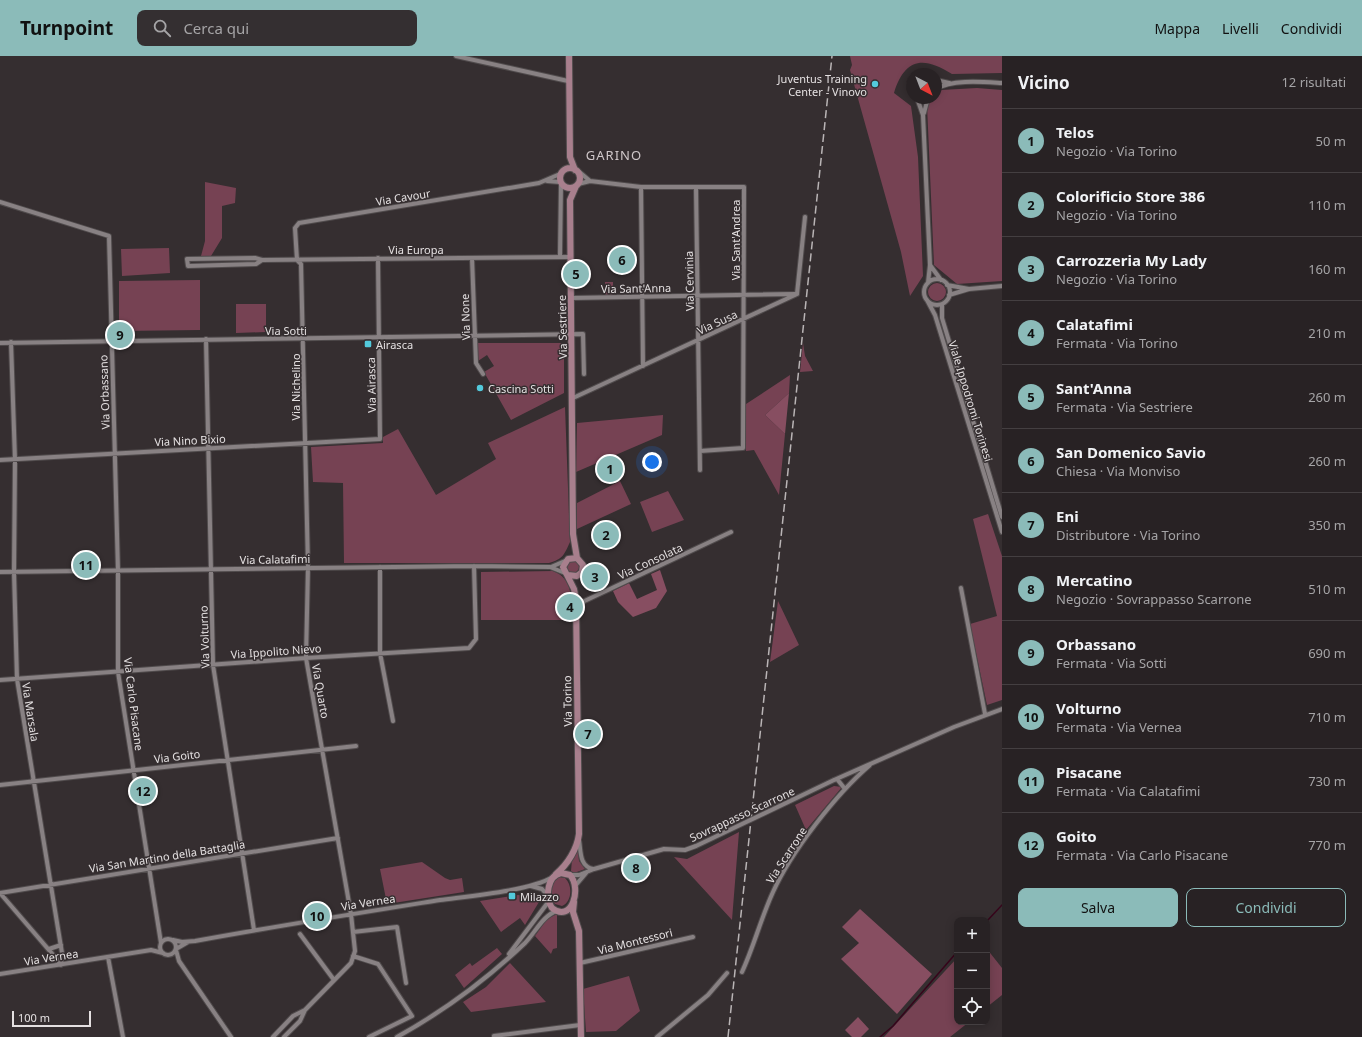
<!DOCTYPE html>
<html lang="it">
<head>
<meta charset="utf-8">
<style>
	body { margin:0; font-family:"Noto Sans",sans-serif; background:#342f31; color:#f1f3f6 }
	.controls { position:absolute; right:12px; bottom:12px; display:grid; overflow:hidden; border-radius:8px; box-shadow:0 2px 10px #0003 }
	.controls button { width:36px; height:36px; display:grid; place-items:center; padding:0; border:0; border-bottom:1px solid #443f41; background:#282224; color:#f1f3f6; font:20px sans-serif }
	.compass { position:absolute; left:906px; top:12px; width:36px; height:36px; border-radius:50%; background:#282224; box-shadow:0 2px 10px #0003; rotate:138deg }
	.scale { position:absolute; left:12px; bottom:10px; width:79px; box-sizing:border-box; padding-left:4px; border:2px solid #e4e0e1; border-top:0; font-size:11px; line-height:14px; white-space:nowrap; color:#e4e0e1; -webkit-text-stroke:3px #352e30; paint-order:stroke }
	.you { position:absolute; left:652px; top:406px; width:14px; height:14px; margin:-10px; border:3px solid #fff; border-radius:50%; background:#1a73e8; box-shadow:0 0 0 6px #1a73e833 }
	.badge { display:grid; place-items:center; width:26px; height:26px; border-radius:50%; background:#8bbbb9; color:#111; font-size:13px; font-weight:700 }
	.pin { position:absolute; translate:-50% -50%; border:2px solid #fff; box-shadow:0 1px 4px #0006 }
	.list { margin:0; padding:0; list-style:none }
	h2 { display:flex; justify-content:space-between; align-items:center; height:52px; margin:0; padding:0 16px; font-size:17px }
	h2 small { font-size:13px; font-weight:400; color:#a5a4a6 }
	.list li { display:grid; grid-template-columns:26px 1fr auto; gap:12px; align-items:center; box-sizing:border-box; height:64px; padding:0 16px; border-top:1px solid #443f41 }
	.list b { display:block; font-size:15px; white-space:nowrap }
	.list p { margin:0; font-size:13px; white-space:nowrap; color:#a5a4a6 }
	.list em { font-size:13px; font-style:normal; color:#a5a4a6 }
	.actions { display:flex; gap:8px; padding:12px 16px }
	.actions a { flex:1; padding:9px 0; border:1px solid #8bbbb9; border-radius:8px; text-align:center; font-size:14px; color:#8bbbb9 }
	.actions .main { background:#8bbbb9; color:#111 }
	.icon { flex:none; width:22px; height:22px; fill:none; stroke:currentColor; stroke-width:2; stroke-linecap:round; stroke-linejoin:round }
	.map { position:relative; flex:none; width:1002px; height:981px; overflow:hidden }
	header { display:flex; align-items:center; gap:24px; box-sizing:border-box; height:56px; padding:0 20px; background:#8bbbb9; color:#111 }
	header strong { font-size:19px }
	nav { display:flex; gap:22px; margin-inline-start:auto; font-size:14px }
	.search { width:280px; height:36px; background:#342f31; display:flex; align-items:center; gap:10px; box-sizing:border-box; padding:0 14px; border-radius:8px; color:#a5a4a6; font-size:15px }
	main { display:flex }
	aside { flex:1; background:#282224 }
	.map>svg:first-child { display:block }
	.green { fill:#764253 }
	.forest { fill:#874e61 }
	.lines { fill:none; stroke-linecap:round; stroke-linejoin:round }
	.stream { stroke:#37051b; stroke-width:1.5 }
	.minor-casing { stroke:#504b4c; stroke-width:6 }
	.secondary-casing { stroke:#504b4c; stroke-width:8 }
	.minor { stroke:#888183; stroke-width:4 }
	.secondary { stroke:#a87f8d; stroke-width:6 }
	.rail { stroke:#bab5b6; stroke-width:1.5; stroke-dasharray:8 4; stroke-linecap:butt }
	.minor-bridge-casing { stroke:#504b4c; stroke-width:6; stroke-linecap:butt }
	.minor-bridge { stroke:#888183; stroke-width:4 }
	.poi-dot { fill:#53cadc; stroke:#352e30; stroke-width:1.5 }
	.labels { text-anchor:middle; dominant-baseline:central; stroke-width:3; stroke-linejoin:round; paint-order:stroke }
	.poi-label { font-size:11px; fill:#e4e0e1; stroke:#352e30; text-anchor:start }
	.street-label { font-size:11px; fill:#e4e0e1; stroke:#352e30 }
	.quarter-label { font-size:13px; letter-spacing:1px; fill:#cfc7c9; stroke:#352e30 }
</style>
</head>
<body>
<header>
<strong>Turnpoint</strong>
<div class="search"><svg class="icon" aria-label="search" viewBox="0 0 24 24"><circle cx="10" cy="10" r="6"/><path d="M15 15l6 6"/></svg>Cerca qui</div>
<nav><a>Mappa</a><a>Livelli</a><a>Condividi</a></nav>
</header>
<main>
<div class="map">
<svg width="1002" height="981" viewBox="0 0 1002 981">
	<rect width="100%" height="100%" fill="#352e30"/>
	<path class="green" d="M 850,0 L 1002,0 L 1002,17 L 952,18 C 923,0 905,2 894,37 L 911,50 L 918,101 L 923,220 L 910,240 L 901,196 L 850,14 L 852,9 Z
		M 977,32 L 1002,34 L 1002,225 L 957,228 L 934,209 L 927,49 L 941,34 Z
		M 205,126 L 236,132 L 235,147 L 222,150 L 222,182 L 211,200 L 201,200 L 205,185 Z
		M 169,192 L 170,217 L 122,220 L 121,193 Z
		M 200,224 L 200,274 L 119,275 L 119,225 Z
		M 605,226 L 613,226 L 613,239 L 605,240 Z
		M928 236a9 9 0 1 1 18 0a9 9 0 1 1-18 0Z
		M 236,248 L 266,248 L 266,276 L 236,277 Z
		M 477,287 L 564,287 L 564,337 L 511,364 L 484,316 L 494,310 L 487,299 L 478,305 Z
		M 803,287 L 805,300 L 813,315 L 800,316 Z
		M 790,319 L 789,337 L 765,359 L 785,378 L 779,439 L 754,394 L 746,395 L 746,348 Z
		M 565,351 L 570,486 C 564,499 563,503 549,507 L 344,507 L 343,427 L 313,426 L 311,391 L 383,387 L 383,381 L 398,373 L 436,439 L 496,403 L 488,387 Z
		M 663,359 L 662,379 L 576,416 L 577,367 Z
		M 620,425 L 631,448 L 577,473 L 577,447 Z
		M 668,435 L 684,464 L 652,476 L 640,446 Z
		M 988,458 L 1002,500 L 1002,644 L 987,649 L 970,568 L 997,560 L 973,463 Z
		M567 511a6 6 0 1 1 12 0a6 6 0 1 1-12 0Z
		M 553,515 C 574,523 571,545 573,564 L 481,564 L 481,516 Z
		M 778,545 L 799,589 L 770,606 Z
		M 834,730 L 842,731 L 806,774 L 795,749 Z
		M 739,776 L 732,864 L 674,801 L 687,803 Z
		M 578,795 L 579,805 L 585,813 L 574,817 L 571,815 L 572,804 Z
		M 422,806 L 445,822 L 450,824 L 462,822 L 464,836 L 387,848 L 380,813 Z
		M 559,821 L 565,822 C 573,829 572,846 562,850 L 555,848 L 551,843 L 552,828 Z
		M 518,839 L 536,841 L 539,846 L 525,869 L 520,862 L 501,876 L 480,845 Z
		M 557,858 L 557,892 L 553,893 L 551,898 L 535,880 L 547,863 Z
		M 497,892 L 502,898 L 464,932 L 455,919 L 470,907 L 472,910 Z
		M 987,893 L 1002,912 L 1002,939 L 987,951 Z
		M 957,902 L 957,966 L 969,966 L 950,981 L 884,981 Z
		M 510,907 L 546,946 L 471,956 L 463,946 L 486,931 Z
		M 629,920 L 640,955 L 616,975 L 586,976 L 583,933 Z"/>
	<path class="forest" d="M 789,337 L 785,378 L 765,359 Z
		M 660,514 L 667,535 L 656,552 L 633,561 L 618,546 L 613,535 L 629,527 L 637,543 L 657,534 L 651,518 Z
		M 860,853 L 932,918 L 897,958 L 841,903 L 859,887 L 842,871 Z
		M 858,961 L 869,973 L 861,981 L 852,981 L 845,974 Z"/>
	<g class="lines">
		<path class="stream" d="M 987,865 L 1002,849
			M 880,981 L 893,970 L 957,896"/>
		<defs>
			<path id="minor" d="M 456,0 L 568,25
				M 916,18 L 927,18
				M 912,21 L 909,29 L 912,38
				M 936,24 L 949,27
				M 936,33 C 952,23 984,26 1002,27
				M 917,42 L 923,59 L 930,209
				M 921,42 L 922,42
				M 924,57 L 928,42
				M 577,114 L 590,125
				M 547,125 L 560,126
				M 578,128 L 590,125 L 641,131 L 744,131 L 743,392 L 700,395
				M 641,131 L 643,310
				M 696,131 L 700,414
				M 0,146 L 109,180 L 118,515 L 118,616 L 161,887
				M 560,201 L 561,127
				M 472,202 L 476,307 L 483,318
				M 262,204 L 256,208 L 188,210 L 187,203 L 255,202 L 262,204 L 571,201
				M 297,204 L 295,172 L 299,167 L 539,127 L 560,118
				M924 236a13 13 0 1 1 26 0a13 13 0 1 1-26 0Z
				M 928,227 L 930,209 L 941,224
				M 947,229 L 969,233 L 949,239
				M 969,233 L 1002,230
				M 797,238 L 805,161
				M 571,242 L 795,238
				M 927,244 L 935,259 L 1002,476
				M 942,248 L 942,262 L 1002,461
				M 206,283 L 213,609 L 254,874
				M 11,286 L 15,404 L 14,516 L 17,623 L 62,897 L 61,909
				M 0,287 L 583,278 L 584,318
				M 573,342 L 797,238
				M 0,404 L 380,383 L 378,202
				M 380,511 L 380,597 L 393,665
				M 551,511 L 565,505
				M 0,516 L 474,510 L 550,511 L 565,517
				M 961,532 L 985,658
				M 576,549 L 731,476
				M 0,624 L 306,602 L 469,592 L 476,583 L 474,510
				M 837,723 L 845,733
				M 834,724 L 954,671 L 1002,653
				M 0,729 L 356,690
				M 579,784 C 581,795 579,810 593,813
				M 570,819 L 579,819 L 594,813 L 664,793 L 685,794 L 696,790
				M 531,830 L 542,833 L 548,840
				M 575,830 L 586,817
				M 0,837 L 338,782
				M 0,837 L 61,908
				M 353,876 L 397,871 L 406,927
				M 300,878 L 334,924
				M160 891a8 8 0 1 1 16 0a8 8 0 1 1-16 0Z
				M 173,884 L 182,886 L 195,885 C 277,870 359,857 440,844 C 470,840 529,835 553,821
				M 49,893 L 61,889
				M 176,893 L 188,886
				M 176,894 L 179,905 L 231,981
				M 509,898 L 549,845
				M 353,900 L 378,908 L 412,960 L 369,981
				M 108,901 L 123,981
				M 580,907 L 693,881
				M 742,916 C 754,890 761,862 773,836 C 791,796 836,738 870,709
				M 0,918 L 151,894 L 163,897
				M 494,980 L 580,969
				M 273,981 L 293,960 L 305,954
				M 284,981 L 300,965 L 305,954 L 351,907 L 355,895 L 351,858 L 306,602 L 308,511 L 301,208 L 297,204
				M 397,981 C 444,955 486,924 525,887 C 535,877 543,859 557,855
				M 657,981 L 708,939 L 727,917"/>
			<path id="secondary" d="M 569,0 L 570,101 L 575,114
				M560 122a10 10 0 1 1 20 0a10 10 0 1 1-20 0Z
				M 576,130 L 570,144 L 573,478 L 577,502
				M 561,817 L 570,819 C 582,832 572,868 552,852 C 545,841 547,820 561,817 Z
				M 556,818 C 568,808 577,793 579,778 L 576,544 L 574,533 L 563,511 L 568,503 L 577,502 L 583,509 L 582,516 L 577,520 L 568,519
				M 574,846 L 573,856 L 579,875 L 581,981"/>
		</defs>
		<use href="#minor" class="minor-casing"/>
		<use href="#secondary" class="secondary-casing"/>
		<use href="#minor" class="minor"/>
		<use href="#secondary" class="secondary"/>
		<path class="rail" d="M 728,981 L 832,0"/>
		<defs>
			<path id="minor-bridge" d="M 696,790 L 834,724"/>
		</defs>
		<use href="#minor-bridge" class="minor-bridge-casing"/>
		<use href="#minor-bridge" class="minor-bridge"/>
	</g>
	<g class="poi-dot">
		<circle cx="875" cy="28" r="4"/>
		<rect x="364" y="284" width="8" height="8" rx="2"/>
		<circle cx="480" cy="332" r="4"/>
		<rect x="508" y="836" width="8" height="8" rx="2"/>
	</g>
	<g class="labels">
		<g class="poi-label">
			<text x="867" y="22" text-anchor="end">Juventus Training<tspan x="867" dy="13">Center - Vinovo</tspan></text>
			<text x="376" y="288">Airasca</text>
			<text x="488" y="332">Cascina Sotti</text>
			<text x="520" y="840">Milazzo</text>
		</g>
		<g class="street-label">
			<text transform="translate(403 141) rotate(-9)">Via Cavour</text>
			<text transform="translate(735 184) rotate(-90)">Via Sant'Andrea</text>
			<text x="416" y="193">Via Europa</text>
			<text transform="translate(689 225) rotate(-91)">Via Cervinia</text>
			<text transform="translate(636 232) rotate(-1)">Via Sant'Anna</text>
			<text transform="translate(465 261) rotate(-92)">Via None</text>
			<text transform="translate(717 266) rotate(-25)">Via Susa</text>
			<text transform="translate(562 271) rotate(-91)">Via Sestriere</text>
			<text x="286" y="274">Via Sotti</text>
			<text transform="translate(371 329) rotate(-91)">Via Airasca</text>
			<text transform="translate(295 331) rotate(-90)">Via Nichelino</text>
			<text transform="translate(104 336) rotate(-92)">Via Orbassano</text>
			<text transform="translate(971 345) rotate(73)">Viale Ippodromi Torinesi</text>
			<text transform="translate(190 384) rotate(-3)">Via Nino Bixio</text>
			<text transform="translate(275 503) rotate(-1)">Via Calatafimi</text>
			<text transform="translate(650 505) rotate(-25)">Via Consolata</text>
			<text transform="translate(204 581) rotate(-92)">Via Volturno</text>
			<text transform="translate(276 595) rotate(-4)">Via Ippolito Nievo</text>
			<text transform="translate(321 635) rotate(80)">Via Quarto</text>
			<text transform="translate(567 645) rotate(-91)">Via Torino</text>
			<text transform="translate(134 648) rotate(83)">Via Carlo Pisacane</text>
			<text transform="translate(31 656) rotate(81)">Via Marsala</text>
			<text transform="translate(177 700) rotate(-7)">Via Goito</text>
			<text transform="translate(742 758) rotate(-25)">Sovrappasso Scarrone</text>
			<text transform="translate(786 799) rotate(-57)">Via Scarrone</text>
			<text transform="translate(167 800) rotate(-9)">Via San Martino della Battaglia</text>
			<text transform="translate(368 846) rotate(-9)">Via Vernea</text>
			<text transform="translate(635 885) rotate(-14)">Via Montessori</text>
			<text transform="translate(51 901) rotate(-9)">Via Vernea</text>
		</g>
		<g class="quarter-label">
			<text x="614" y="99">GARINO</text>
		</g>
	</g>
</svg>
<div class="controls">
<button>+</button>
<button>−</button>
<button><svg class="icon" aria-label="locate" viewBox="0 0 24 24"><circle cx="12" cy="12" r="6"/><path d="M12 2v4M12 18v4M2 12h4M18 12h4"/></svg></button>
</div>
<svg class="compass" viewBox="-18 -18 36 36"><path d="M0-13l5 13h-10z" fill="#e53935"/><path d="M0 13l5-13h-10z" fill="#a5a4a6"/></svg>
<div class="scale">100 m</div>
<div class="you"></div>
<div class="pin badge" style="left:610px;top:413px">1</div>
<div class="pin badge" style="left:606px;top:479px">2</div>
<div class="pin badge" style="left:595px;top:521px">3</div>
<div class="pin badge" style="left:570px;top:551px">4</div>
<div class="pin badge" style="left:576px;top:218px">5</div>
<div class="pin badge" style="left:622px;top:204px">6</div>
<div class="pin badge" style="left:588px;top:678px">7</div>
<div class="pin badge" style="left:636px;top:812px">8</div>
<div class="pin badge" style="left:120px;top:279px">9</div>
<div class="pin badge" style="left:317px;top:860px">10</div>
<div class="pin badge" style="left:86px;top:509px">11</div>
<div class="pin badge" style="left:143px;top:735px">12</div>
</div>
<aside>
<h2>Vicino<small>12 risultati</small></h2>
<ul class="list">
<li><span class="badge">1</span><div><b>Telos</b><p>Negozio · Via Torino</p></div><em>50 m</em></li>
<li><span class="badge">2</span><div><b>Colorificio Store 386</b><p>Negozio · Via Torino</p></div><em>110 m</em></li>
<li><span class="badge">3</span><div><b>Carrozzeria My Lady</b><p>Negozio · Via Torino</p></div><em>160 m</em></li>
<li><span class="badge">4</span><div><b>Calatafimi</b><p>Fermata · Via Torino</p></div><em>210 m</em></li>
<li><span class="badge">5</span><div><b>Sant'Anna</b><p>Fermata · Via Sestriere</p></div><em>260 m</em></li>
<li><span class="badge">6</span><div><b>San Domenico Savio</b><p>Chiesa · Via Monviso</p></div><em>260 m</em></li>
<li><span class="badge">7</span><div><b>Eni</b><p>Distributore · Via Torino</p></div><em>350 m</em></li>
<li><span class="badge">8</span><div><b>Mercatino</b><p>Negozio · Sovrappasso Scarrone</p></div><em>510 m</em></li>
<li><span class="badge">9</span><div><b>Orbassano</b><p>Fermata · Via Sotti</p></div><em>690 m</em></li>
<li><span class="badge">10</span><div><b>Volturno</b><p>Fermata · Via Vernea</p></div><em>710 m</em></li>
<li><span class="badge">11</span><div><b>Pisacane</b><p>Fermata · Via Calatafimi</p></div><em>730 m</em></li>
<li><span class="badge">12</span><div><b>Goito</b><p>Fermata · Via Carlo Pisacane</p></div><em>770 m</em></li>
</ul>
<div class="actions"><a class="main">Salva</a><a>Condividi</a></div>
</aside>
</main>
</body>
</html>
